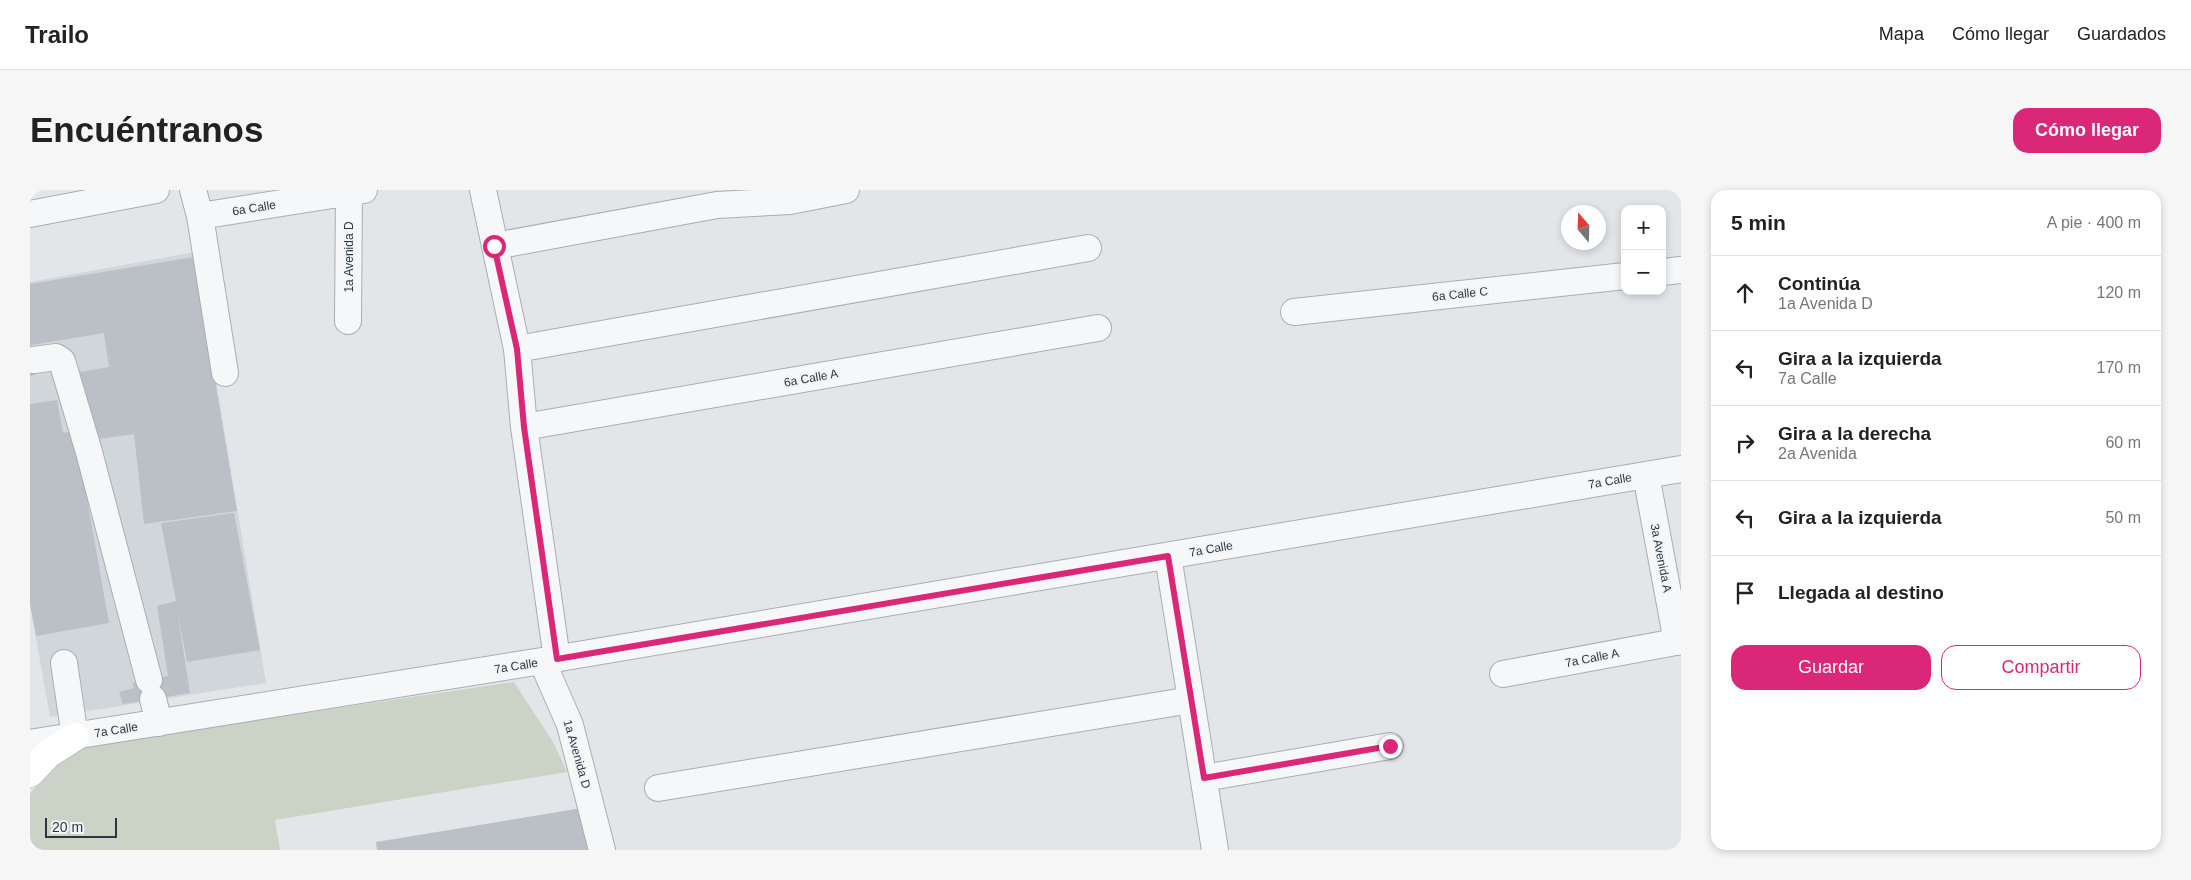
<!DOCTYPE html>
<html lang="es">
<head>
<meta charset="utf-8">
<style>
	body { margin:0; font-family:Helvetica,sans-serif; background:#f6f6f6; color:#222 }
	.controls { position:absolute; right:15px; top:15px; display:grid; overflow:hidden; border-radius:10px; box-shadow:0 2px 8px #0003 }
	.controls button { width:45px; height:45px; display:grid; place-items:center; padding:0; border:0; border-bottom:1px solid #e0e0e0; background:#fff; color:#222; font:25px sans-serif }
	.compass { position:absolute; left:1531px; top:15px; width:45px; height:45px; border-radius:50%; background:#fff; box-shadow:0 2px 8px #0003; rotate:341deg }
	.scale { position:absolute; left:15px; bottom:12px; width:72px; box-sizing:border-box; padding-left:5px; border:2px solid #2c3640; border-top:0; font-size:14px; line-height:18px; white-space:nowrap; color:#2c3640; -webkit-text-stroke:4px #f2f5f7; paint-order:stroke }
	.stop { position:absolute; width:15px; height:15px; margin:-11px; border:4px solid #db2777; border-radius:50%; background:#fff }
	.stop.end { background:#db2777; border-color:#fff; box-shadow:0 1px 5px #0008 }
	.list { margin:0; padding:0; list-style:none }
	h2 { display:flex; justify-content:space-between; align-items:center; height:65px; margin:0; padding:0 20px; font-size:21px }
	h2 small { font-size:16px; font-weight:400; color:#767676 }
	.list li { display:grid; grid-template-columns:32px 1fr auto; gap:15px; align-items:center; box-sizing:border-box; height:75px; padding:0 20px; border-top:1px solid #e0e0e0 }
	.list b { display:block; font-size:19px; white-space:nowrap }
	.list p { margin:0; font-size:16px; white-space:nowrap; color:#767676 }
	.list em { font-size:16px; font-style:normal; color:#767676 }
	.actions { display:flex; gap:10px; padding:15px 20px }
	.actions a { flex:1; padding:11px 0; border:1px solid #db2777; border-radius:15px; text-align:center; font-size:18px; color:#db2777 }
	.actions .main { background:#db2777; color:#fff }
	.icon { flex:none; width:28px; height:28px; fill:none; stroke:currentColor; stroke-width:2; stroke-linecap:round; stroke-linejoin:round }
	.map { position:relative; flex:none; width:1651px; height:660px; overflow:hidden; border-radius:15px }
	header { display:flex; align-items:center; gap:30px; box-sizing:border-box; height:70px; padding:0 25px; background:#fff; border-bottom:1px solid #e0e0e0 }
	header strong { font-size:24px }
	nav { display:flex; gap:28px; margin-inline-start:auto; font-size:18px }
	.intro { display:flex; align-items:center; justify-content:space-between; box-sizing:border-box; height:120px; padding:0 30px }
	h1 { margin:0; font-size:35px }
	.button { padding:12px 22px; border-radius:15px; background:#db2777; color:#fff; font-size:18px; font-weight:700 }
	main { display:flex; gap:30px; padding:0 30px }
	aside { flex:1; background:#fff; border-radius:15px; box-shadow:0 2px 8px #0003 }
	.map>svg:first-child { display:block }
	.built { fill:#d1d6db }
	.green { fill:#cad3c5 }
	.building { fill:#bac0c6 }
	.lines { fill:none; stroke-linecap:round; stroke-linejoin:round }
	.minor-casing { stroke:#a8aeb3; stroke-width:28 }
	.major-casing { stroke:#a3adb4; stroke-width:29 }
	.minor { stroke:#f5f7f8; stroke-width:26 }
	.major { stroke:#fff; stroke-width:28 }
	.route { stroke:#db2777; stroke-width:6 }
	.labels { text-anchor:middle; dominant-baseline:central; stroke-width:4; stroke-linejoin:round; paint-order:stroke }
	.street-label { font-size:12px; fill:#2c3640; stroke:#f2f5f7 }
</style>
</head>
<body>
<header>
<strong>Trailo</strong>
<nav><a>Mapa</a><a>Cómo llegar</a><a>Guardados</a></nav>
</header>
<div class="intro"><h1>Encuéntranos</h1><a class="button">Cómo llegar</a></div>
<main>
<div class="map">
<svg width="1651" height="660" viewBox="0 0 1651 660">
	<rect width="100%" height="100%" fill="#e3e6e9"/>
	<path class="built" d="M 165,62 L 236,493 L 20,527 L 0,414 L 0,92 Z"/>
	<path class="green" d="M 484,492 L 523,552 L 537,582 L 245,630 L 250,660 L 0,660 L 0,604 L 16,583 L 31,568 L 53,556 Z"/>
	<path class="building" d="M 164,67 L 207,321 L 114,334 L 104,244 L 62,250 L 50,182 L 79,177 L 74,143 L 1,155 L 6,184 L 0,186 L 0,94 Z
		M 27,210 L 33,243 L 45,241 L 79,433 L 6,446 L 0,414 L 0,214 Z
		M 204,323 L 230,460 L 157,472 L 147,419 L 160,503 L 93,514 L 89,502 L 104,498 L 102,493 L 138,486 L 127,416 L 146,411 L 131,333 Z
		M 552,618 L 560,660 L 347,660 L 346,652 Z"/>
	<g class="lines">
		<defs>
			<path id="minor" d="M 163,0 L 170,26 L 195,183
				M 453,0 L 487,159 L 494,237 L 527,469
				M 0,24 L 126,0
				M 170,26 L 334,0
				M 465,56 L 687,15 L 760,11 L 816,0
				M 1632,82 L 1651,80
				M 1264,122 L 1595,86
				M 318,131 L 319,3
				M 487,159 L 1058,58
				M 4,170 L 26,167 L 32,171 L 59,262 L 119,490
				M 494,237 L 1068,138
				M 1616,285 L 1647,452
				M 1138,366 L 1185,660
				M 512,471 L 540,535 L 572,660
				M 34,473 L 45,547
				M 1473,484 L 1651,451
				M 123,509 L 129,533
				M 0,553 L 512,471 L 1651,279
				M 1174,588 L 1360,556
				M 628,598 L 1161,510"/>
			<path id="major" d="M 0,583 L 18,564 L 45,547"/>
		</defs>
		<use href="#minor" class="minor-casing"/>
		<use href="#major" class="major-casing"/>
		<use href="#minor" class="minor"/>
		<use href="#major" class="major"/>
	</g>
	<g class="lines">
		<path class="route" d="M 464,56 L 487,159 L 494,237 L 527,469 L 1138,366 L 1174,588 L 1360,556"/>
	</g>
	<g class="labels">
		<g class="street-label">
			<text transform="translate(224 18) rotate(-9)">6a Calle</text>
			<text transform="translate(319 67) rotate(-90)">1a Avenida D</text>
			<text transform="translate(1430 104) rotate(-6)">6a Calle C</text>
			<text transform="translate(781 188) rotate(-10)">6a Calle A</text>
			<text transform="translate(1580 291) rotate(-10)">7a Calle</text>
			<text transform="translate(1181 359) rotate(-10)">7a Calle</text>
			<text transform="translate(1631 368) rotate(79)">3a Avenida A</text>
			<text transform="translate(1562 468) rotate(-11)">7a Calle A</text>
			<text transform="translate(486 476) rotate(-9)">7a Calle</text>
			<text transform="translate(86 540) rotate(-9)">7a Calle</text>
			<text transform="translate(547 564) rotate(74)">1a Avenida D</text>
		</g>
	</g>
</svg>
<div class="controls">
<button>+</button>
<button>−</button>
</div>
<svg class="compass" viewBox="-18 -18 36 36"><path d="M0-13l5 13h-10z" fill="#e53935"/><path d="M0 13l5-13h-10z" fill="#767676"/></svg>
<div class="scale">20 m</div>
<div class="stop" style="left:464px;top:56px"></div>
<div class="stop end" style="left:1360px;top:556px"></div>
</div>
<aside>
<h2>5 min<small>A pie · 400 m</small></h2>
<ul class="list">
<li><svg class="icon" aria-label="ahead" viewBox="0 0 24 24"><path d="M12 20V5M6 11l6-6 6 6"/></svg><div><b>Continúa</b><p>1a Avenida D</p></div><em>120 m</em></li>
<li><svg class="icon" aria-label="left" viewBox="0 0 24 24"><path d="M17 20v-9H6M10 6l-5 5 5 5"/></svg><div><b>Gira a la izquierda</b><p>7a Calle</p></div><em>170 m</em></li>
<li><svg class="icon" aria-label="right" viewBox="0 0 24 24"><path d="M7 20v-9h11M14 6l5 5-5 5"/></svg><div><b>Gira a la derecha</b><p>2a Avenida</p></div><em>60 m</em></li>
<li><svg class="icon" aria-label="left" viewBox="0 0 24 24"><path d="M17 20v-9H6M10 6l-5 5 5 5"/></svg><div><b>Gira a la izquierda</b></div><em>50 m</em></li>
<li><svg class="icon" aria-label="arrive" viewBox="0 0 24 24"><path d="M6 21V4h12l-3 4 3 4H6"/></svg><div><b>Llegada al destino</b></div></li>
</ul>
<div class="actions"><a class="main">Guardar</a><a>Compartir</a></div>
</aside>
</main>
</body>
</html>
